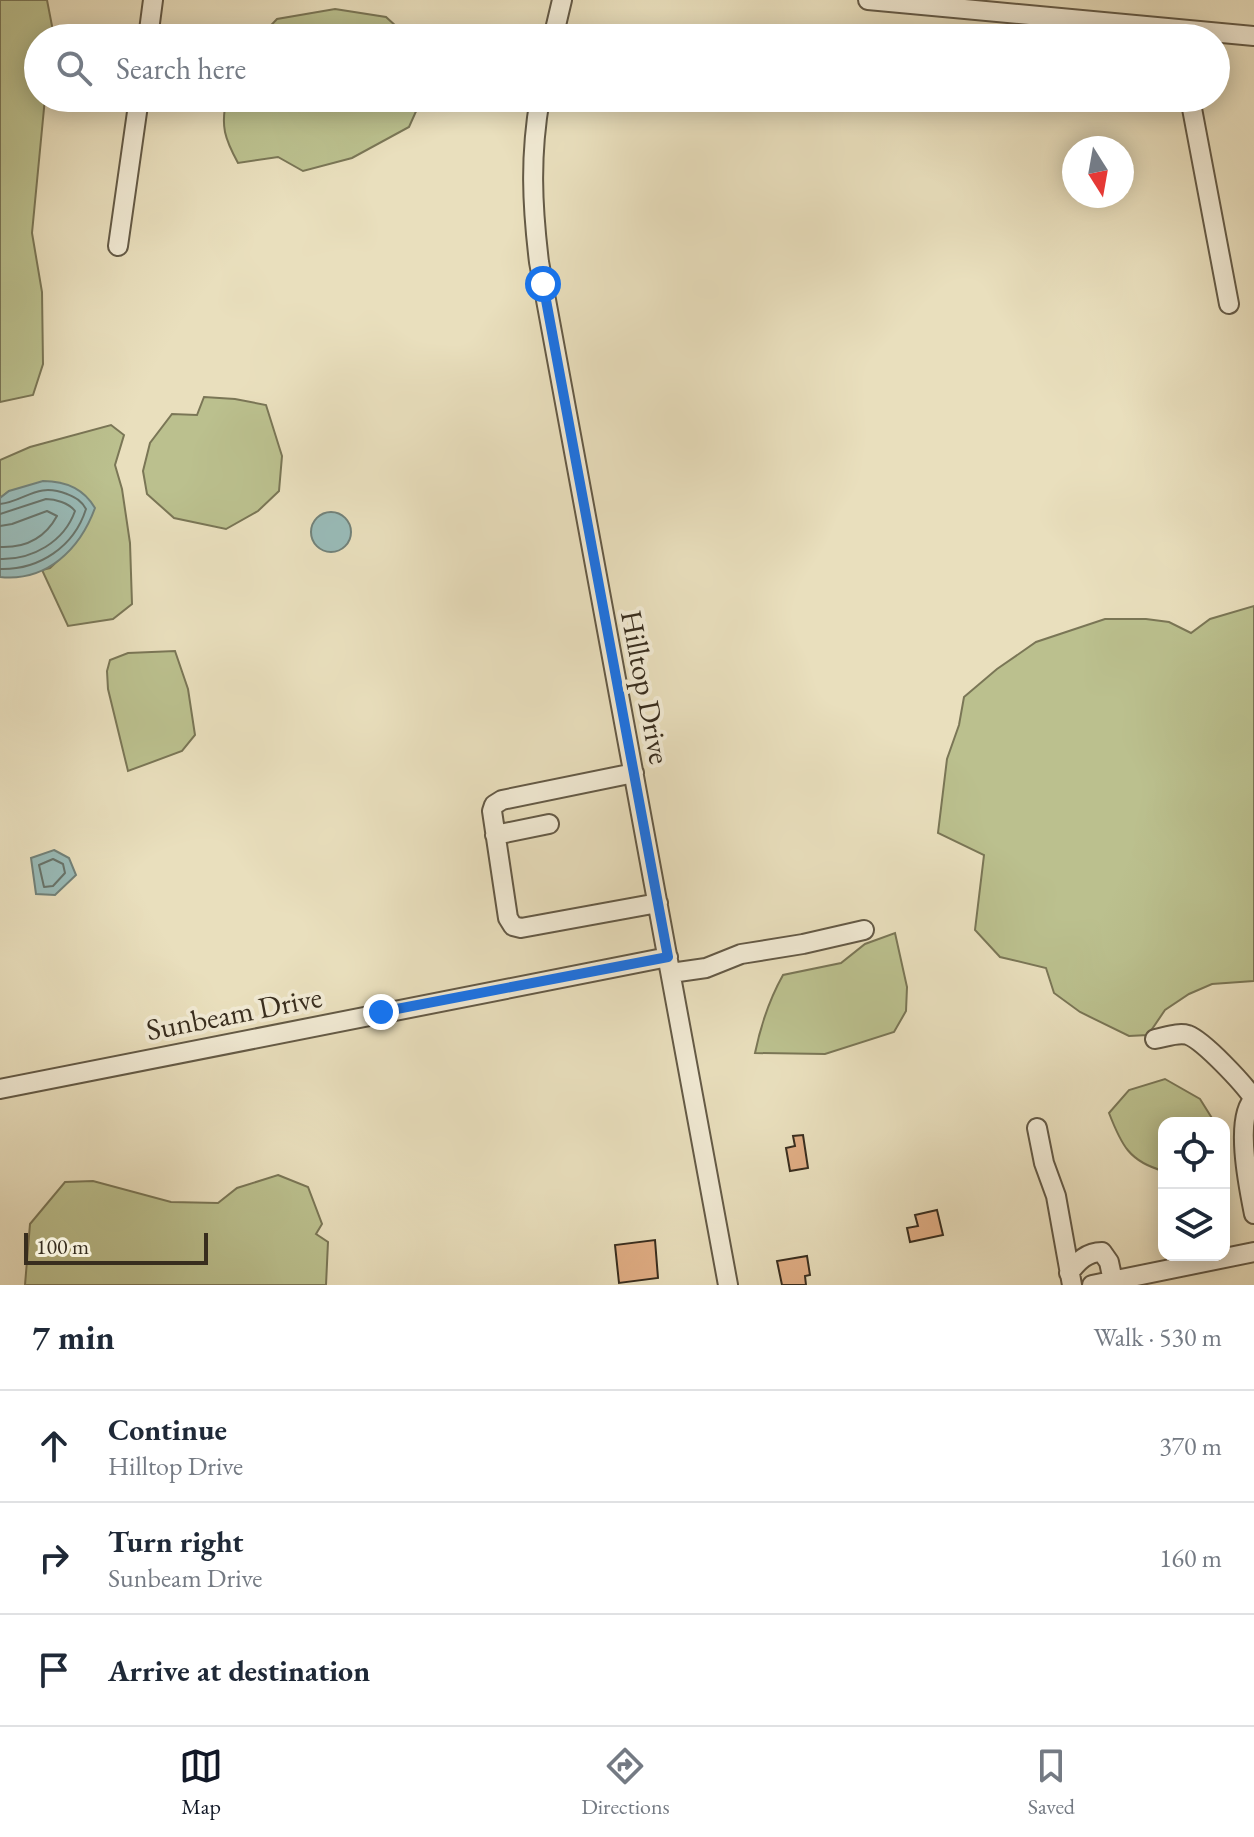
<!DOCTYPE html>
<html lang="en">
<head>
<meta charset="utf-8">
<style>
	body { margin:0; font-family:"EB Garamond",serif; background:#f2f2f3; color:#1f2937 }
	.controls { position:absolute; right:24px; bottom:24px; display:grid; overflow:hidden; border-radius:16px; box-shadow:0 4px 20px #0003 }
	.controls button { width:72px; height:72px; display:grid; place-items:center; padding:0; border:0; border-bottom:2px solid #e0e1e3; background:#fff; color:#1f2937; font:40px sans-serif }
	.compass { position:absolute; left:1062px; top:136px; width:72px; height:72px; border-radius:50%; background:#fff; box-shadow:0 4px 20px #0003; rotate:169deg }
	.scale { position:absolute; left:24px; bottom:20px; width:184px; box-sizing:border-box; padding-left:8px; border:4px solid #382d1e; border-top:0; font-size:22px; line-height:28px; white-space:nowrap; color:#382d1e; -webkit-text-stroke:6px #f1ead4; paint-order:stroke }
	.stop { position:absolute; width:24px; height:24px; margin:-18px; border:6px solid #1a73e8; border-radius:50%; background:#fff }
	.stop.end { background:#1a73e8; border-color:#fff; box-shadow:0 2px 8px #0008 }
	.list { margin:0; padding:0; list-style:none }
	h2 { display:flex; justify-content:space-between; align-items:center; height:104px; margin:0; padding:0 32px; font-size:34px }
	h2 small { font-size:26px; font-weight:400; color:#747a83 }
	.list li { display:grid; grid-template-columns:52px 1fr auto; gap:24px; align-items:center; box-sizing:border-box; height:112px; padding:0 32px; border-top:2px solid #e0e1e3 }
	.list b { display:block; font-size:30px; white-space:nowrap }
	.list p { margin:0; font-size:26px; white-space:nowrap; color:#747a83 }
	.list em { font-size:26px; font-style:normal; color:#747a83 }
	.icon { flex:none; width:44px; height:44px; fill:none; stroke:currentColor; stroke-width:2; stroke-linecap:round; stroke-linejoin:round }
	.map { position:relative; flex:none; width:1254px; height:1285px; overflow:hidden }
	.search { position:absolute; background:#fff; box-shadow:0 4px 20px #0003; left:24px; right:24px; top:24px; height:88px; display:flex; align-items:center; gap:20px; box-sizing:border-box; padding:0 28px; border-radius:44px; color:#747a83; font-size:30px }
	.sheet { height:440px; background:#fff }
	nav { display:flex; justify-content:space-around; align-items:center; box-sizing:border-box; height:112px; border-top:2px solid #e0e1e3; background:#fff; font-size:22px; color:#747a83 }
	nav a { display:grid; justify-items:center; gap:4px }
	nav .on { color:#111827 }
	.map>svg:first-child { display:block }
	.green { fill:#bbc08e; stroke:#7a7656; stroke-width:2 }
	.water { fill:#99bbb8; stroke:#72827a; stroke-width:2 }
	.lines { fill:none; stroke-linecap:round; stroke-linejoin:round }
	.shore { stroke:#68746b; stroke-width:2 }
	.building { fill:#e0ad84; stroke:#382d1e; stroke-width:2 }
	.minor-casing { stroke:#645a46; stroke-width:22 }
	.minor { stroke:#f1ead4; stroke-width:18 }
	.route { stroke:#1a73e8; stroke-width:10 }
	.labels { text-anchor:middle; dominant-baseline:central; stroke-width:8; stroke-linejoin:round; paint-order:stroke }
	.street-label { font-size:30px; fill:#382d1e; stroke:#f1ead4 }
</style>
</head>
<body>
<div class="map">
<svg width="1254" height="1285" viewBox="0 0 1254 1285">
	<rect width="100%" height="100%" fill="#e9dfbd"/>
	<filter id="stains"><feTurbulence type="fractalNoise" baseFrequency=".0025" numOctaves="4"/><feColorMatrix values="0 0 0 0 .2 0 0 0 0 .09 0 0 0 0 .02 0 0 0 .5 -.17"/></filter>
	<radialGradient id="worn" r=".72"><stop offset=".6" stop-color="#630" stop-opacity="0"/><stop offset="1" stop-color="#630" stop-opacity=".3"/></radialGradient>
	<path class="green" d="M 0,0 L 47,0 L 53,31 L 52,38 L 38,38 L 38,98 L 45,98 L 32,233 L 42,292 L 43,364 L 33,395 L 0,402 Z
		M 335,9 L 386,17 L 409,38 L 259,38 L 277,19 Z
		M 227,98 L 422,98 L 409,127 L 352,158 L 303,171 L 278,157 L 238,163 C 225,139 220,126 227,98 Z
		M 204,397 L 235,399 L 266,405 L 282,456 L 279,491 L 258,511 L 226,529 L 174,518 L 147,494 L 143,471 L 150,443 L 172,414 L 197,415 Z
		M 111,425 L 124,435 L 115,465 L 122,489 L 130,543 L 132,604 L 113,619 L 68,626 L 42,570 L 50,568 L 68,551 L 9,491 L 0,498 L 0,460 L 30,447 Z
		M 1254,606 L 1254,981 L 1212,984 L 1189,994 L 1165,1010 L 1148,1035 L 1129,1036 L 1080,1012 L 1054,993 L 1046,968 L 1000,957 L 975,930 L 984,855 L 938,833 L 947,759 L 959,725 L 964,697 L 997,669 L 1036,642 L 1105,619 L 1146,619 L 1169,622 L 1191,633 L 1210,619 Z
		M 175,651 L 188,689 L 195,735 L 182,751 L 128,771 L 108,689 L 107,671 L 110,660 L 128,653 Z
		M 895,933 L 907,987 L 906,1011 L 894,1032 L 825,1054 L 755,1053 C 761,1024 769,1000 783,975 L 841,963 L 865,944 Z
		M 1165,1079 L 1200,1099 L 1215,1123 L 1164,1123 L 1164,1171 C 1129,1162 1121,1144 1109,1113 L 1129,1090 Z
		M 278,1175 L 308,1187 L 322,1224 L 316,1234 L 328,1242 L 326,1285 L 25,1285 L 30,1224 L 65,1182 L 93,1181 L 171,1202 L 218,1203 L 237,1188 Z"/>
	<path class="water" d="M 43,481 C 65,481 84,489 95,508 C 80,549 47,582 0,577 L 0,498 L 9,491 Z
		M311 532a20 20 0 1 1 40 0a20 20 0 1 1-40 0Z
		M 54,850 L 69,858 L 76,875 L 55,895 L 36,894 L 31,858 Z"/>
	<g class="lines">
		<path class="shore" d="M 0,504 C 26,501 36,482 67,494 C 76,498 81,500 86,509 C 74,547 39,570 0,569
			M 0,514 L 46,499 C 55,499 69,503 75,511 C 64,542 32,560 0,559
			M 0,526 L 12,524 L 47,511 L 57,516 C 45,538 25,548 0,547
			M 53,859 L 63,864 L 65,873 L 53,886 L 44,887 L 39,865 Z"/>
	</g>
	<path class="building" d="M 803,1135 L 808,1168 L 790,1171 L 786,1148 L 795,1146 L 793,1136 Z
		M 937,1210 L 943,1235 L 910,1242 L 907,1228 L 918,1226 L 915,1215 Z
		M 655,1240 L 658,1278 L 619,1283 L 615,1245 Z
		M 807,1256 L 810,1275 L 805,1276 L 806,1285 L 782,1285 L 777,1261 Z"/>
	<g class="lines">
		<defs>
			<path id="minor" d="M 868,0 L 1254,36
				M 148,38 L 153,0
				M 553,38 L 562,0
				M 540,98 C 530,156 532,204 539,262 L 728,1285
				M 1190,98 L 1229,304
				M 118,246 L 139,98
				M 634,773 L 502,800 L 494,805 L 492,811 L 508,918 L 513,926 L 521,928 L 658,903
				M 495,835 L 549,824
				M 671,973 L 706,968 L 741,954 L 803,944 L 864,930
				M 1155,1039 C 1166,1037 1178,1032 1188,1035 C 1204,1041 1244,1084 1254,1099
				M 0,1089 L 668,957
				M 1254,1099 C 1234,1117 1249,1189 1254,1214
				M 1037,1128 L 1044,1163 L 1056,1196 L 1072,1285
				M 1069,1273 C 1078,1261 1087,1252 1102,1252 L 1109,1262 L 1113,1281
				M 1092,1285 L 1254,1252"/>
		</defs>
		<use href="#minor" class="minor-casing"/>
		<use href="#minor" class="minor"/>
	</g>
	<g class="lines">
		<path class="route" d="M 381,1012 L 668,957 L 543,284"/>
	</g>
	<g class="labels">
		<g class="street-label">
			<text transform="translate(646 687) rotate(79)">Hilltop Drive</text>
			<text transform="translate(234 1013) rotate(-11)">Sunbeam Drive</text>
		</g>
	</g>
	<rect width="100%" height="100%" filter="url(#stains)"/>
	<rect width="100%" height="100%" fill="url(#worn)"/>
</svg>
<div class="controls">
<button><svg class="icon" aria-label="locate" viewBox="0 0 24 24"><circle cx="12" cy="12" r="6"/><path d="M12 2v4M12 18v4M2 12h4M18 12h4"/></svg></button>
<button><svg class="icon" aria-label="layers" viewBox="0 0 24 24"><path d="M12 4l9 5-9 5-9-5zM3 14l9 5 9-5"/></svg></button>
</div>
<svg class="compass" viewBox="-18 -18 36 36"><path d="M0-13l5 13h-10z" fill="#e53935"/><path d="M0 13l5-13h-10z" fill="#747a83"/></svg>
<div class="scale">100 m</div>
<div class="stop" style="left:543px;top:284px"></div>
<div class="stop end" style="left:381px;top:1012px"></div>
<div class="search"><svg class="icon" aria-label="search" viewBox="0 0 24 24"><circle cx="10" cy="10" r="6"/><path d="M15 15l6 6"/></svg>Search here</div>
</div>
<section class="sheet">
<h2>7 min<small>Walk · 530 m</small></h2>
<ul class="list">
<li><svg class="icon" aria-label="ahead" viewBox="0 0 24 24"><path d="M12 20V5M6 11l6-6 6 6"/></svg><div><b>Continue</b><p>Hilltop Drive</p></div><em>370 m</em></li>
<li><svg class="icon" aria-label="right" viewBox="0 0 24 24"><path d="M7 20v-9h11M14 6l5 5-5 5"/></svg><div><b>Turn right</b><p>Sunbeam Drive</p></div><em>160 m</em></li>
<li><svg class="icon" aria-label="arrive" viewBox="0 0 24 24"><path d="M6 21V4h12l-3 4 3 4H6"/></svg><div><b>Arrive at destination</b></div></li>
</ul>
</section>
<nav>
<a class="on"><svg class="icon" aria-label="map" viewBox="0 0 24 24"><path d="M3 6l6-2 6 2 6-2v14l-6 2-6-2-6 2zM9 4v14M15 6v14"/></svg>Map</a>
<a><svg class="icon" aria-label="directions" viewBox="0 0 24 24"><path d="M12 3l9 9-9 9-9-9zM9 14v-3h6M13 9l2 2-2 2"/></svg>Directions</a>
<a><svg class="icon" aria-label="saved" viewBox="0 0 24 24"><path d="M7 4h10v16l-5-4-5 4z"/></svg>Saved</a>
</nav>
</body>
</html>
